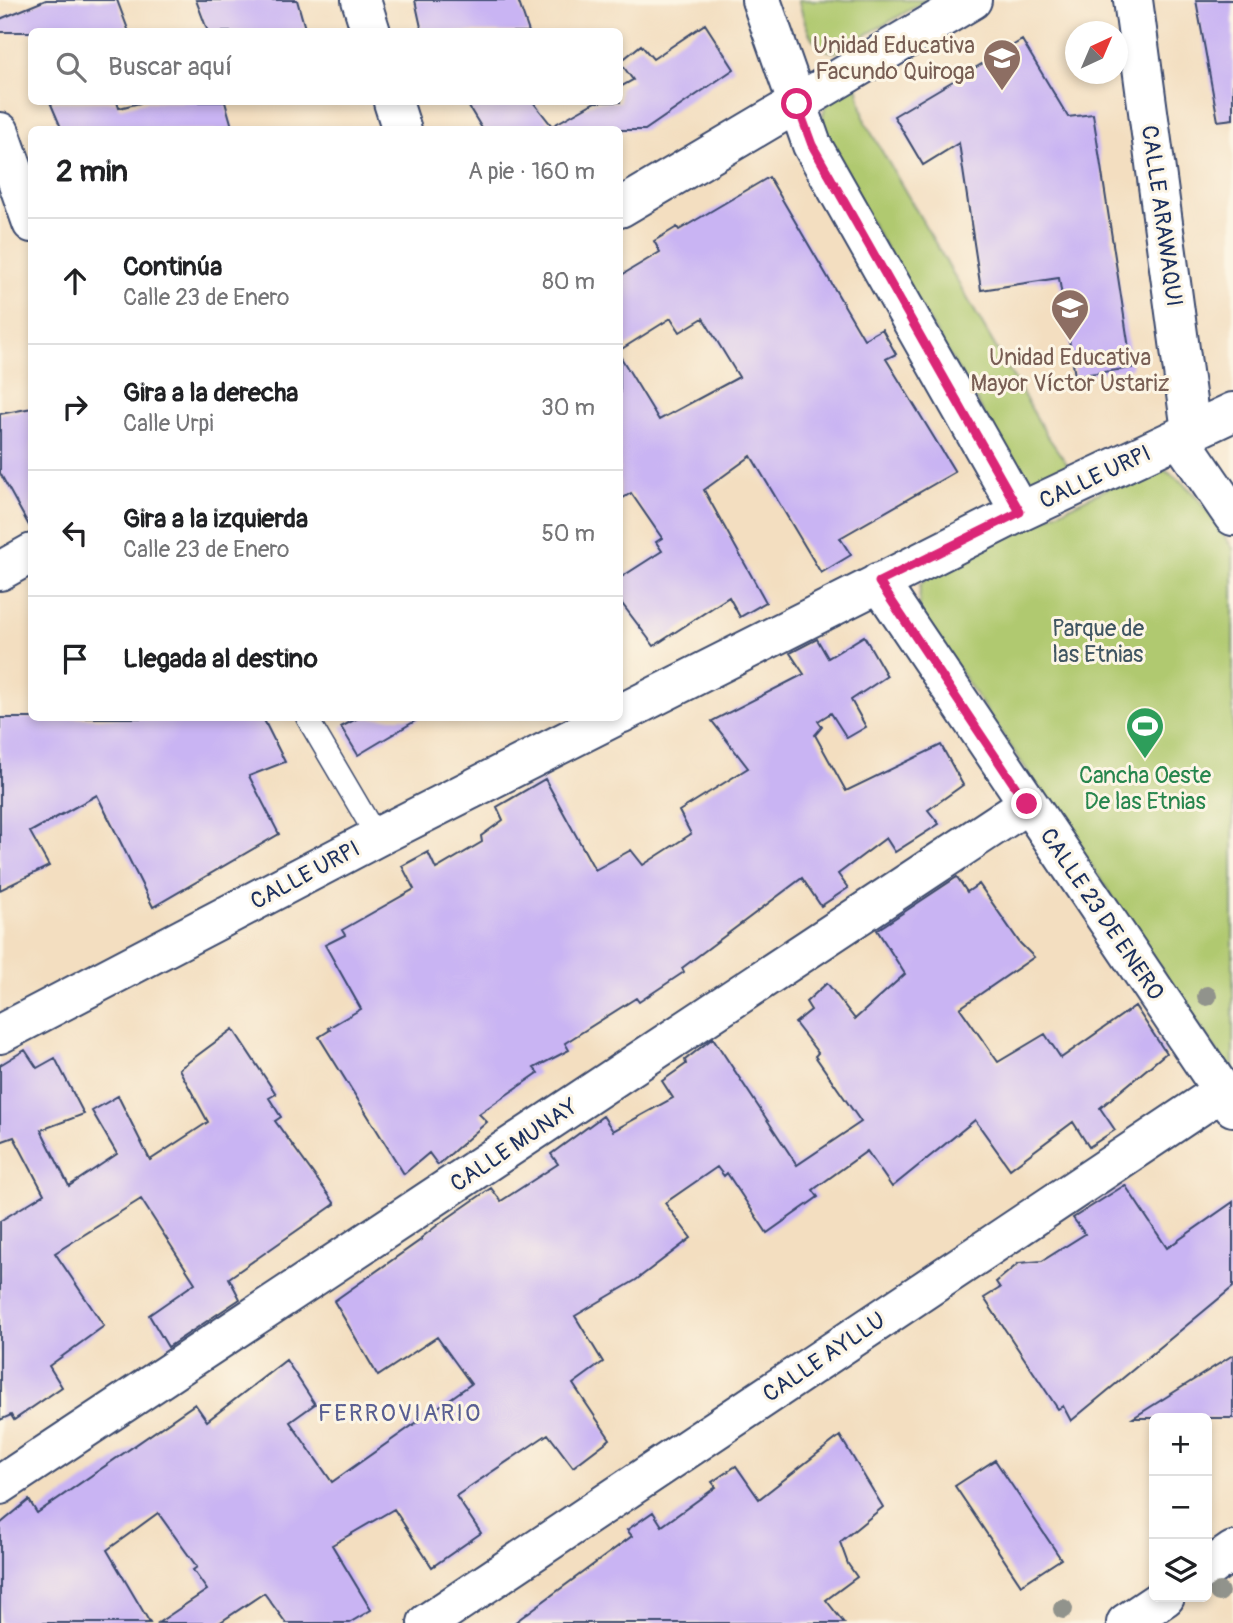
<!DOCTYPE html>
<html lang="es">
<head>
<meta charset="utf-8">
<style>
	body { margin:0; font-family:Pangolin,sans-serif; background:#f2f2f2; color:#202124 }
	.controls { position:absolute; right:21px; bottom:21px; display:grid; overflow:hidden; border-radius:10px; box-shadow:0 4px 10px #0003 }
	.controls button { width:63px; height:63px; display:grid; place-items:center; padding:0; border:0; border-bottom:2px solid #e0e0e0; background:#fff; color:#202124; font:35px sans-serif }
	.compass { position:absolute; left:1065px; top:21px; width:63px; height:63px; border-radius:50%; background:#fff; box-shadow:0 4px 10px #0003; rotate:44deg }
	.stop { position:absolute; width:21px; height:21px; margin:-16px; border:5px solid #db2777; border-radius:50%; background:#fff }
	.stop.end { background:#db2777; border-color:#fff; box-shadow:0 2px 7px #0008 }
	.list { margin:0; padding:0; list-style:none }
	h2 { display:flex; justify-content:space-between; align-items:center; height:91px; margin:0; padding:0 28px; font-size:30px }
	h2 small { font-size:23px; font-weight:400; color:#757577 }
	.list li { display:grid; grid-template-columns:46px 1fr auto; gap:21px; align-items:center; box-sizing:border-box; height:126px; padding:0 28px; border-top:2px solid #e0e0e0 }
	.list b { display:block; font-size:26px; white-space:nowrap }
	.list p { margin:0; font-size:23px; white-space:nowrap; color:#757577 }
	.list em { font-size:23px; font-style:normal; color:#757577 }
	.icon { flex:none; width:38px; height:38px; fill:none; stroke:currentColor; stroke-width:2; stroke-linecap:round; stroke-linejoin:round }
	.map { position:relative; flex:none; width:1233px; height:1623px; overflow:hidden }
	.search { position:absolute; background:#fff; box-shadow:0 4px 10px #0003; left:28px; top:28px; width:595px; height:77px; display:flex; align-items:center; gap:18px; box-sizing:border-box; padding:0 24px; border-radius:10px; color:#757577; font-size:26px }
	.panel { position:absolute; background:#fff; box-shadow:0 4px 10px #0003; left:28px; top:126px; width:595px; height:595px; border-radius:10px }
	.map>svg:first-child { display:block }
	.green { fill:#b0c96f; stroke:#667c66; stroke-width:2 }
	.building { fill:#c9b4f3 }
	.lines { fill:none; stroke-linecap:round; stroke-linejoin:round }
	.lane-casing { stroke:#3b496d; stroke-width:24 }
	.street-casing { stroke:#3b496d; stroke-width:42 }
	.secondary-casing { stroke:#3b496d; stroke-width:42 }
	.lane { stroke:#fff; stroke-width:21 }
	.street { stroke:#fff; stroke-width:38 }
	.secondary { stroke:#fff; stroke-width:38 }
	.tree { fill:#91938c }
	.route { stroke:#db2777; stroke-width:9 }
	.labels { text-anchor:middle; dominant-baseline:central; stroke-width:6; stroke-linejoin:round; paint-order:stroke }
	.education-label { font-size:23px; fill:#785e54; stroke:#fcf5e5; text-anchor:end }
	.street-label { font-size:23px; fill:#1b2f5e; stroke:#fcf5e5 }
	.park-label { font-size:23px; fill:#405662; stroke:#fcf5e5 }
	.leisure-label { font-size:23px; fill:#27864d; stroke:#fcf5e5 }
	.neighbourhood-label { font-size:24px; letter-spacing:2px; fill:#585e92; stroke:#fcf5e5 }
</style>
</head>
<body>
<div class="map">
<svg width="1233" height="1623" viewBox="0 0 1233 1623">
	<rect width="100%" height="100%" fill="#fcf5e5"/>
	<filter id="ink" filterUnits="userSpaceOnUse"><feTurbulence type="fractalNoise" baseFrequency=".0143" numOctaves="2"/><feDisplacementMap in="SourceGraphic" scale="14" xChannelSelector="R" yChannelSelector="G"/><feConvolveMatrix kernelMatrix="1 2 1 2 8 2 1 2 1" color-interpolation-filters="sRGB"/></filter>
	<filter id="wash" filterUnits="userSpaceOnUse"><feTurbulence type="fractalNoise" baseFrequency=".00686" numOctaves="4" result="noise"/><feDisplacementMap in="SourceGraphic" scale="28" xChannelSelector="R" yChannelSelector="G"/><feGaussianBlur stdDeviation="1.57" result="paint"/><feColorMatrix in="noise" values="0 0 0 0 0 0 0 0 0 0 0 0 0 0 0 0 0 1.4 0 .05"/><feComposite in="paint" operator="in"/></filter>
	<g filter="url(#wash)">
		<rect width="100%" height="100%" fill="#f3dec0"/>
		<path class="green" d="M 798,0 L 927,0 L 836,52 C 808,49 806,23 798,0 Z
			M 856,81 L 865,122 L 1046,434 L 1074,474 C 1046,484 1037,487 1015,466 L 821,138 C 822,100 826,101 856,81 Z
			M 1164,470 C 1197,488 1212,518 1233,549 L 1233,1075 L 919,611 L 920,585 L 932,573 L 1143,471 Z"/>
		<g id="blocks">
			<path class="building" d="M 46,0 L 117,0 L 129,32 L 0,32 L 0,19 Z
				M 196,0 L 297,0 L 306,32 L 208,32 Z
				M 415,0 L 518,0 L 529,32 L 422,32 Z
				M 1196,0 L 1233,0 L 1233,119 L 1218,121 Z
				M 705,24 L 734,69 L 645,130 L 483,130 L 466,102 L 533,102 L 552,126 L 595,102 L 620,102 L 620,87 L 633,80 L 620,62 L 641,45 L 653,59 Z
				M 1022,40 L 1068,117 L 1093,114 L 1132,368 L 1075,376 L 1059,278 L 981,290 L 959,143 L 923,165 L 894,116 Z
				M 50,102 L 117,102 L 119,108 L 144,102 L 225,102 L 233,130 L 62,130 Z
				M 769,177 L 864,339 L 882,329 L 896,354 L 886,359 L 955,472 L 840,538 L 851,555 L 821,573 L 751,456 L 704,490 L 766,602 L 740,617 L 729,597 L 654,646 L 620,601 L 620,578 L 662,551 L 656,542 L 662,538 L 631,493 L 620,500 L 620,356 L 659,420 L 739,377 L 703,318 L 680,332 L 671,318 L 620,350 L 620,276 L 660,252 L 654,241 L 677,227 L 679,230 Z
				M 32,408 L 32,531 L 0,473 L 0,414 Z
				M 864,636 L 887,676 L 851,700 L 866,727 L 847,738 L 831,713 L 818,721 L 822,727 L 815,735 L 846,791 L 941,745 L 963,785 L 928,810 L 939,824 L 895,852 L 886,838 L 838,874 L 848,888 L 821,906 L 802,878 L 682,968 L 684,972 L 639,1002 L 636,998 L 565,1043 L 569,1050 L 534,1068 L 538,1073 L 479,1114 L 487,1122 L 438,1165 L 429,1153 L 404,1174 L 319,1037 L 330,1030 L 328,1028 L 361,1009 L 325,945 L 345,935 L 342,930 L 414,889 L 402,866 L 428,852 L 436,869 L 482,842 L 481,836 L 503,820 L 497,807 L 545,779 L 595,870 L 631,850 L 643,865 L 691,834 L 679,811 L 748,768 L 712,721 L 804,674 L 790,653 L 817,639 L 828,658 Z
				M 0,718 L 263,718 L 285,762 L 249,776 L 279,834 L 153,907 L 97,795 L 30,832 L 49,866 L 0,890 Z
				M 358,718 L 420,718 L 358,755 L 341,727 Z
				M 957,877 L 967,892 L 979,884 L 1020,943 L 1034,957 L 960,1008 L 998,1062 L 1045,1034 L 1061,1058 L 1135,1006 L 1166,1053 L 1100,1108 L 1115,1130 L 1089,1147 L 1073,1122 L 1010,1169 L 975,1120 L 892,1187 L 867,1151 L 813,1190 L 818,1197 L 767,1233 L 727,1173 L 724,1176 L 717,1167 L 665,1203 L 691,1238 L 636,1280 L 575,1316 L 603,1362 L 573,1384 L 610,1439 L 573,1467 L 548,1434 L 456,1496 L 481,1533 L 432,1567 L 394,1509 L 332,1545 L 371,1610 L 349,1623 L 286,1623 L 264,1593 L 219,1623 L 158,1623 L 207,1590 L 193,1570 L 197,1567 L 158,1513 L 107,1550 L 150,1623 L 0,1623 L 0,1524 L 29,1500 L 37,1513 L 195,1404 L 207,1421 L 286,1360 L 315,1404 L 290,1422 L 332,1482 L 471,1384 L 437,1337 L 378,1376 L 334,1301 L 422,1239 L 421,1238 L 439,1224 L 491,1188 L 501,1201 L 558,1164 L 551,1154 L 603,1116 L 613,1131 L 673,1098 L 662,1081 L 686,1064 L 685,1060 L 713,1038 L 797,1165 L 861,1122 L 815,1056 L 818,1053 L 795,1023 L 811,1010 L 806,1002 L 827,983 L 855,1019 L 905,974 L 877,930 Z
				M 233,1029 L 276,1094 L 269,1098 L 281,1117 L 275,1121 L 335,1204 L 229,1278 L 240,1299 L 168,1347 L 149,1315 L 195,1283 L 141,1199 L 55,1253 L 104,1326 L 49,1366 L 62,1387 L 14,1420 L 11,1415 L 0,1420 L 0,1221 L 44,1194 L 14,1137 L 0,1142 L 0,1065 L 25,1050 L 37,1068 L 55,1058 L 84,1114 L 41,1130 L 69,1186 L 117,1154 L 92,1111 L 118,1096 L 150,1160 L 208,1122 L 179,1069 Z
				M 1125,1185 L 1167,1248 L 1233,1202 L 1233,1287 L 1071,1421 L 1063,1406 L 1058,1409 L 984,1298 L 1000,1288 L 996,1282 L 1019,1263 L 1042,1261 L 1085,1234 L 1073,1218 Z
				M 1233,1355 L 1233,1418 L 1133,1418 Z
				M 840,1436 L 883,1507 L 840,1542 L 848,1564 L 857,1577 L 826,1600 L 844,1623 L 514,1623 L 632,1536 L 627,1530 L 653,1512 L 662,1526 L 716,1487 L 712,1482 L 736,1466 L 759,1499 Z
				M 995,1460 L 1061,1559 L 1021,1585 L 955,1486 Z"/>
		</g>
	</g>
	<g filter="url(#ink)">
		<use href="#blocks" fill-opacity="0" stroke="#3b496d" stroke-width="2"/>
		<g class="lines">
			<defs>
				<path id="lane" d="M 307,718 L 377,837"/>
				<path id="street" d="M 361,0 L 371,32
					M 761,0 L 812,145 L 1020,512
					M 1133,0 L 1191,431
					M 393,102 L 402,130
					M 0,132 L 32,223
					M 1179,437 L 1233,516
					M 879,582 L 1233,1107
					M 620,714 L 1020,512 L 1233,412
					M 0,1034 L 377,837 L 612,718
					M 0,1485 L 1027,804
					M 427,1623 L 1222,1091"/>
				<path id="secondary" d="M 620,208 L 972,0
					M 0,571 L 32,553
					M 1207,1569 L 1233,1551
					M 1126,1623 L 1165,1597"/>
			</defs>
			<use href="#lane" class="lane-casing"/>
			<use href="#street" class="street-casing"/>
			<use href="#secondary" class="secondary-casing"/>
			<use href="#lane" class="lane"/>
			<use href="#street" class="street"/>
			<use href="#secondary" class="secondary"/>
		</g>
		<g class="tree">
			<circle cx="1207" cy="996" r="10"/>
			<circle cx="1219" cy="1592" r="10"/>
			<circle cx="1063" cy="1609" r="10"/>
		</g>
	</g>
	<g class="lines" filter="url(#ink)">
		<path class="route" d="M 797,104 L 812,145 L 1020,512 L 879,582 L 1027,804"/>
	</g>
	<defs>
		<symbol id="school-pin" viewBox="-11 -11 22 30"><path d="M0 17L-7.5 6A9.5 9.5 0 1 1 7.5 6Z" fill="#8d6e63" stroke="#fcf5e5"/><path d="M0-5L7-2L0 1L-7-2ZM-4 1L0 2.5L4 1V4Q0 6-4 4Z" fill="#fff"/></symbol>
		<symbol id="stadium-pin" viewBox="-11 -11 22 30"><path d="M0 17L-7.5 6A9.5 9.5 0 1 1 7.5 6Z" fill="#2e9e5b" stroke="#fcf5e5"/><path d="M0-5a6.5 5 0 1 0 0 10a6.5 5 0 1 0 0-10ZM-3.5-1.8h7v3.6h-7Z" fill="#fff"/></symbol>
	</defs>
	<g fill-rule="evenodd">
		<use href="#school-pin" x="980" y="36" width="44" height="60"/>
		<use href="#school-pin" x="1048" y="286" width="44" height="60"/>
		<use href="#stadium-pin" x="1123" y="704" width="44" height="60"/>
	</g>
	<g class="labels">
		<g class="education-label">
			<text x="975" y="45">Unidad Educativa<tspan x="975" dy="26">Facundo Quiroga</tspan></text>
			<text x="1070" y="357" text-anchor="middle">Unidad Educativa<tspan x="1070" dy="26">Mayor Víctor Ustariz</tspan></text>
		</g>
		<g class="street-label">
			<text transform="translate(1162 216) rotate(82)">CALLE ARAWAQUI</text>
			<text transform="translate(1095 477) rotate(-25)">CALLE URPI</text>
			<text transform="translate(305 875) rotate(-28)">CALLE URPI</text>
			<text transform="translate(1102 914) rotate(56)">CALLE 23 DE ENERO</text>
			<text transform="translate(514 1145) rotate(-34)">CALLE MUNAY</text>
			<text transform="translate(824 1357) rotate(-34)">CALLE AYLLU</text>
		</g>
		<g class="park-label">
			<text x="1098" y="628">Parque de<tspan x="1098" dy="26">las Etnias</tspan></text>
		</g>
		<g class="leisure-label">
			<text x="1145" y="775">Cancha Oeste<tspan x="1145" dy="26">De las Etnias</tspan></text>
		</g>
		<g class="neighbourhood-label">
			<text x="400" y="1413">FERROVIARIO</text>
		</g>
	</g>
</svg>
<div class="controls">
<button>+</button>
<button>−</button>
<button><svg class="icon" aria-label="layers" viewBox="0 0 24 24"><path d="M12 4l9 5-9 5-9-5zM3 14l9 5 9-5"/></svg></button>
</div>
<svg class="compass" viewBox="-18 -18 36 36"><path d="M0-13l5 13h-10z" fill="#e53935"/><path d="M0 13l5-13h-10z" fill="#757577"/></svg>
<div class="stop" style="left:797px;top:104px"></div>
<div class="stop end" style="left:1027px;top:804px"></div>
<div class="search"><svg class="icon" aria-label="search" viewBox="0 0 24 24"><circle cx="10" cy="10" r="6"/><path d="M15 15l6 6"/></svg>Buscar aquí</div>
<section class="panel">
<h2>2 min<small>A pie · 160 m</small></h2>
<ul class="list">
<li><svg class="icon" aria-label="ahead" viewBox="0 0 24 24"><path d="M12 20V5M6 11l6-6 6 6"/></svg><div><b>Continúa</b><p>Calle 23 de Enero</p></div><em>80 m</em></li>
<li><svg class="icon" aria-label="right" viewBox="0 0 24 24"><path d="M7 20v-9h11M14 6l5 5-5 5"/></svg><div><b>Gira a la derecha</b><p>Calle Urpi</p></div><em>30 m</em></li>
<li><svg class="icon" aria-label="left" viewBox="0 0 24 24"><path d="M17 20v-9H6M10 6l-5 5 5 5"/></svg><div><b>Gira a la izquierda</b><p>Calle 23 de Enero</p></div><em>50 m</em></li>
<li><svg class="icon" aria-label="arrive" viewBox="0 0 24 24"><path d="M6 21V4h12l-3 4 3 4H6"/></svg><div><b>Llegada al destino</b></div></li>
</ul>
</section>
</div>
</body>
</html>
